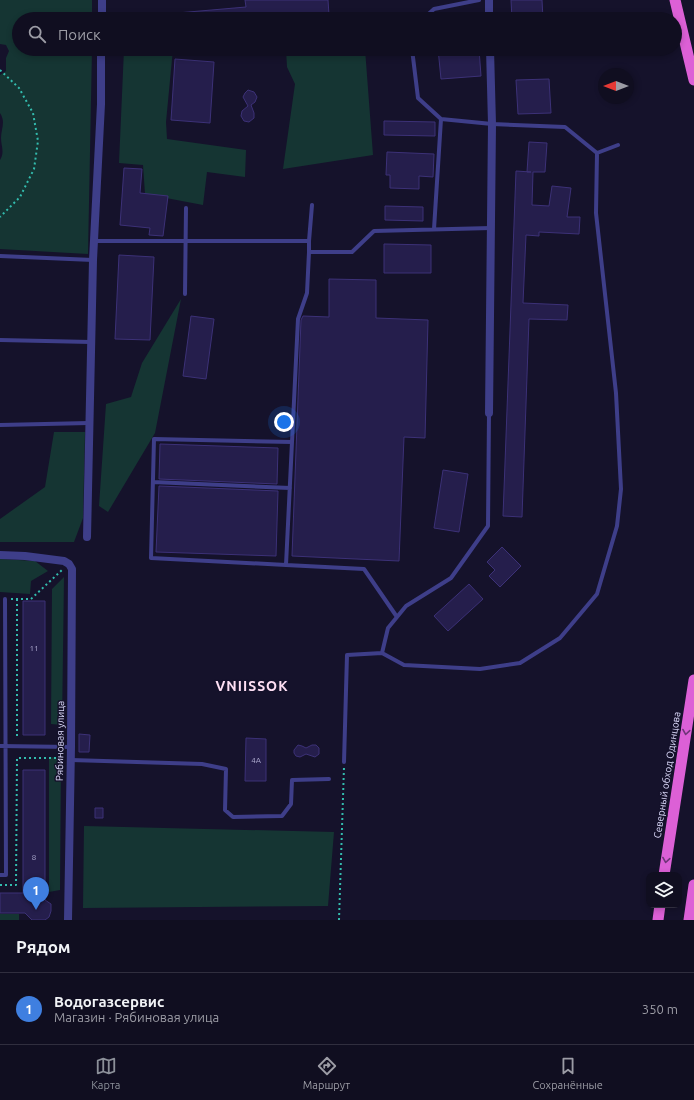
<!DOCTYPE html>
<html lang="ru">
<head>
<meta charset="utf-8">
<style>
	body { margin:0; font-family:Ubuntu,sans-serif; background:#191729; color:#f1f3f6 }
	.controls { position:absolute; right:12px; bottom:12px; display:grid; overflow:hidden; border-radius:8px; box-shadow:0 2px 6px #0003 }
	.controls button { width:36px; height:36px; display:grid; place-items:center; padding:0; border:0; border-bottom:1px solid #302e3e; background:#100e20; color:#f1f3f6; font:20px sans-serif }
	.compass { position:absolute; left:598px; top:68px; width:36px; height:36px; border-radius:50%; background:#100e20; box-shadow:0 2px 6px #0003; rotate:270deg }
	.you { position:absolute; left:284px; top:422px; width:14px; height:14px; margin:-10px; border:3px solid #fff; border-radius:50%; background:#1a73e8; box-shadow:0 0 0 6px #1a73e833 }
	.badge { display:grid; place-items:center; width:26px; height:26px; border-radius:50%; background:#8c9099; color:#fff; font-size:13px; font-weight:700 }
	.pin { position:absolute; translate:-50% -33px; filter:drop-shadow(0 1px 2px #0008) }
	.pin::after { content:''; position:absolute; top:21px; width:14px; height:12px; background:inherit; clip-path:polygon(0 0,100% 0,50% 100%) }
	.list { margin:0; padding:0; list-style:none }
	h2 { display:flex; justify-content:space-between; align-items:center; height:52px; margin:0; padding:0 16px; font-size:17px }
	h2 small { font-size:13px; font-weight:400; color:#9c9ca5 }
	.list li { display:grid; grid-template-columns:26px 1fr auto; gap:12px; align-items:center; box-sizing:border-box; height:72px; padding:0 16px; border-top:1px solid #302e3e }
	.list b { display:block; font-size:15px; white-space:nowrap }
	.list p { margin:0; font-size:13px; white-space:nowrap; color:#9c9ca5 }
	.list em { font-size:13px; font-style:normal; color:#9c9ca5 }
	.icon { flex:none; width:22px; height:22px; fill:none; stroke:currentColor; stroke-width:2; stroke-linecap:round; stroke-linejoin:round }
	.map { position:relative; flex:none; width:694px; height:920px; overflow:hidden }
	.search { position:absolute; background:#100e20; box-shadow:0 2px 6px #0003; left:12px; right:12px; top:12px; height:44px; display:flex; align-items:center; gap:10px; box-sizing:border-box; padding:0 14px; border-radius:22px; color:#9c9ca5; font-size:15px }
	.sheet { height:124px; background:#100e20 }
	nav { display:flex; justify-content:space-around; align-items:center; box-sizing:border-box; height:56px; border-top:1px solid #302e3e; background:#100e20; font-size:11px; color:#9c9ca5 }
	nav a { display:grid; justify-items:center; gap:2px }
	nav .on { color:#8c9099 }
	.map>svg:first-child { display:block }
	.green { fill:#153533 }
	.building { fill:#251e4c; stroke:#3c3177 }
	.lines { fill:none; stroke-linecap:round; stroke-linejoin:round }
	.path { stroke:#33bcae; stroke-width:2; stroke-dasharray:2 3; stroke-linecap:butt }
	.service { stroke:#3e3e89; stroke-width:4 }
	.minor { stroke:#3e3e89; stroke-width:8 }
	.trunk { stroke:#dc60d6; stroke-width:11 }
	.oneway { stroke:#6f3578 }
	.labels { text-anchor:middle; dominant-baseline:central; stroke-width:3; stroke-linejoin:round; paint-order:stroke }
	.number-label { font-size:8px; fill:#b0add2 }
	.street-label { font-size:10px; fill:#dfddfe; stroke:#15122b }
	.district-label { font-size:14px; font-weight:bold; letter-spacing:1px; fill:#fedff4; stroke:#15122b }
</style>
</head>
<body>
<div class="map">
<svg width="694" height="920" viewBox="0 0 694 920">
	<rect width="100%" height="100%" fill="#15122b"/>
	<path class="green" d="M 0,0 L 92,0 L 92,19 L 19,19 L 19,49 L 92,49 L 88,254 L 0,249 L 0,160 C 5,152 1,146 1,138 C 1,129 6,122 0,113 L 0,75 L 6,71 L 6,58 L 9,51 L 6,45 L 0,44 Z
		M 124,49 L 173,49 L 166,122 L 167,139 L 246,150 L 245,177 L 207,172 L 203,205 L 145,194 L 143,165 L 119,163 Z
		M 286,49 L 365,49 L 373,155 L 283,169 L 295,84 L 287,67 Z
		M 181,299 L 155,433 L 108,512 L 99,506 L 106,404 L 131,397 L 142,363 Z
		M 54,432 L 85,432 L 83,518 L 74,542 L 0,542 L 0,519 L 45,487 Z
		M 0,559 L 35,561 L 48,571 L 31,581 L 30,594 L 0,592 Z
		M 64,577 L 62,725 L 51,724 L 52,589 Z
		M 49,757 L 61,758 L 60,890 L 49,892 Z
		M 84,826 L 334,832 L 328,906 L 83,908 Z
		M 0,914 L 19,914 L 19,920 L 0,920 Z"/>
	<path class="building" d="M 245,0 L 328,0 L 329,15 L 281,18 L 281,16 L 244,17 L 244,19 L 178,19 L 177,13 L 246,7 Z
		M 511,0 L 542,0 L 543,19 L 512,19 Z
		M 438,49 L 479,49 L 481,76 L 441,79 Z
		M 175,59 L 214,62 L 210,123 L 171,120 Z
		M 549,79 L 551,113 L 518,114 L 516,80 Z
		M 248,90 L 254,92 L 257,97 L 255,102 L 251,105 L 254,113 L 254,118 L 249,122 L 244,121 L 241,116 L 242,111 L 248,106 L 243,97 L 245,93 Z
		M 384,121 L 435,122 L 435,136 L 384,135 Z
		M 529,142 L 547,143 L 545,172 L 533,172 L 532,205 L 549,206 L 552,186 L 571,188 L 567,217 L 580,217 L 579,234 L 539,232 L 539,236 L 526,235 L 523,303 L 568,305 L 567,320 L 529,319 L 522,517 L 503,516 L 516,171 L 531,172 L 527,172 Z
		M 387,152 L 434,154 L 433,177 L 419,176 L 419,189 L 390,188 L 390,175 L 386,175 Z
		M 124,168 L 142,169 L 140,193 L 168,196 L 163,236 L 149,235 L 150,228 L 120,225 Z
		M 385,206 L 423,207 L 423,221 L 385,220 Z
		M 384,244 L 431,245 L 431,273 L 384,273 Z
		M 119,255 L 154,257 L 150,340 L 115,339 Z
		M 329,279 L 376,280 L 376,318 L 428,320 L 425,438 L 404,437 L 399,561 L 292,556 L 301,320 L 303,316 L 329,317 Z
		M 191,316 L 214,319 L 206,379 L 183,376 Z
		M 160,444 L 278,448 L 277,484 L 159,479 Z
		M 443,470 L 468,474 L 459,532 L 434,528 Z
		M 159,486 L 278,491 L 276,556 L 156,552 Z
		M 502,547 L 521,566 L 500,587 L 489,576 L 495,570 L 487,562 Z
		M 469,584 L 483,599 L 448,631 L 434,616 Z
		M 23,601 L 45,601 L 45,735 L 23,735 Z
		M 79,734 L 90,735 L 89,752 L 79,752 Z
		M 246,738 L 266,739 L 266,781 L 245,781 Z
		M 298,745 L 302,746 L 306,748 L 312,745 L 316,745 L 319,748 L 319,754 L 315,757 L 306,754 L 300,757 L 296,756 L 294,753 L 294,750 Z
		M 23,770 L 45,770 L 45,900 L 51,904 L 51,911 L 49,917 L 45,920 L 32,920 L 25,913 L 0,913 L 0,893 L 23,893 Z
		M 95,808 L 103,808 L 103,818 L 95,818 Z"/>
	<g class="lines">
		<path class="path" d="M 0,70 L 19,88 L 33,113 L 38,141 L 34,169 L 20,197 L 0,217
			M 11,599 L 31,599 L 62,570
			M 17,599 L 17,739
			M 0,885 L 16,885 L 17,758 L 63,758
			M 339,920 L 344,767"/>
		<path class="service" d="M 396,19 L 425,17
			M 423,19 L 434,9 L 479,0
			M 412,49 L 418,98 L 441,119 L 492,124 L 565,127 L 597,153 L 618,145
			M 434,229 L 441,119
			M 94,241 L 309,241 L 309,252 L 352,252 L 374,231 L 491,228
			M 309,241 L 312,205
			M 309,252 L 307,293 L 298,319 L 286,565 L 364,569 L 397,617
			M 0,256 L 93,260
			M 185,294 L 186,208
			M 0,340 L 91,342
			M 0,425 L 89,423
			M 153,482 L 290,488
			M 286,565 L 151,558 L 154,439 L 292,442
			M 382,653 L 404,665 L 480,669 L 520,663 L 560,638 L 597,594 L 617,526 L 621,489 L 616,393 L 596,213 L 597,153
			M 0,746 L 71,747
			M 71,760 L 202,764 L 226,769 L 225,810 L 233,817 L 282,816 L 291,804 L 292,780 L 329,779
			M 344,762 L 347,655 L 382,653 L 388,628 L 406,606 L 451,578 L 488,526 L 489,413
			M 0,875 L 6,875 L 5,599"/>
		<path class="minor" d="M 489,0 L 489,19
			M 102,19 L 102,0
			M 489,413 L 492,124 L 490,49
			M 87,537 L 93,260 L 101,104 L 101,49
			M 0,555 L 25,556 L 64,561 L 69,564 L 72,569 L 71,747 L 68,920"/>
		<path class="trunk" d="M 675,0 L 694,80
			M 664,875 L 694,680
			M 658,920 L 660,905
			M 689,920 L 694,885"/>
	</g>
	<defs><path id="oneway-chevron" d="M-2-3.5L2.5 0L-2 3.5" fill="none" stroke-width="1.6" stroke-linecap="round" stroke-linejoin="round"/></defs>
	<g class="oneway">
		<use href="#oneway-chevron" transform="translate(686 732) rotate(99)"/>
		<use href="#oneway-chevron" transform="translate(666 860) rotate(99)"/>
	</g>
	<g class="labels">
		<g class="number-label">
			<text x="34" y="648">11</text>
			<text x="256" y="760">4А</text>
			<text x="34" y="857">8</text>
		</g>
		<g class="street-label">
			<text transform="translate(60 741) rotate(-89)">Рябиновая улица</text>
			<text transform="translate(667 775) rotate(-81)">Северный обход Одинцова</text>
		</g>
		<g class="district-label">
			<text x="252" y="686">VNIISSOK</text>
		</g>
	</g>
</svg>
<div class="controls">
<button><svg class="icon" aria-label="layers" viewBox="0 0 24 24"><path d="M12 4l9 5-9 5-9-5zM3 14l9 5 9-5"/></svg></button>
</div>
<svg class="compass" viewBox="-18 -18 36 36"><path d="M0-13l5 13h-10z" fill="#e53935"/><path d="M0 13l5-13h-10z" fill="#9c9ca5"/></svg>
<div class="you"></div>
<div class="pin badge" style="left:36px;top:910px;background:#3f7fe0">1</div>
<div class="search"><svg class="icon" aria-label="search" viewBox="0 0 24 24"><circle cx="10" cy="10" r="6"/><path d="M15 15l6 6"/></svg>Поиск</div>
</div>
<section class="sheet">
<h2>Рядом<small></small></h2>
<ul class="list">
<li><span class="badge" style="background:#3f7fe0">1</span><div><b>Водогазсервис</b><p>Магазин · Рябиновая улица</p></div><em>350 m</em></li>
</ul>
</section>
<nav>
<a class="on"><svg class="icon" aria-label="map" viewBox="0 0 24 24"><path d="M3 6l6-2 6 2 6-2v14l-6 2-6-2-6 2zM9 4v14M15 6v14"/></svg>Карта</a>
<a><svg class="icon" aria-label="directions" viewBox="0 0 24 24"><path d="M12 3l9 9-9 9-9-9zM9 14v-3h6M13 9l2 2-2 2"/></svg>Маршрут</a>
<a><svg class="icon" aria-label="saved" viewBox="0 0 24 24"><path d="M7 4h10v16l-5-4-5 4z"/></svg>Сохранённые</a>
</nav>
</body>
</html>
